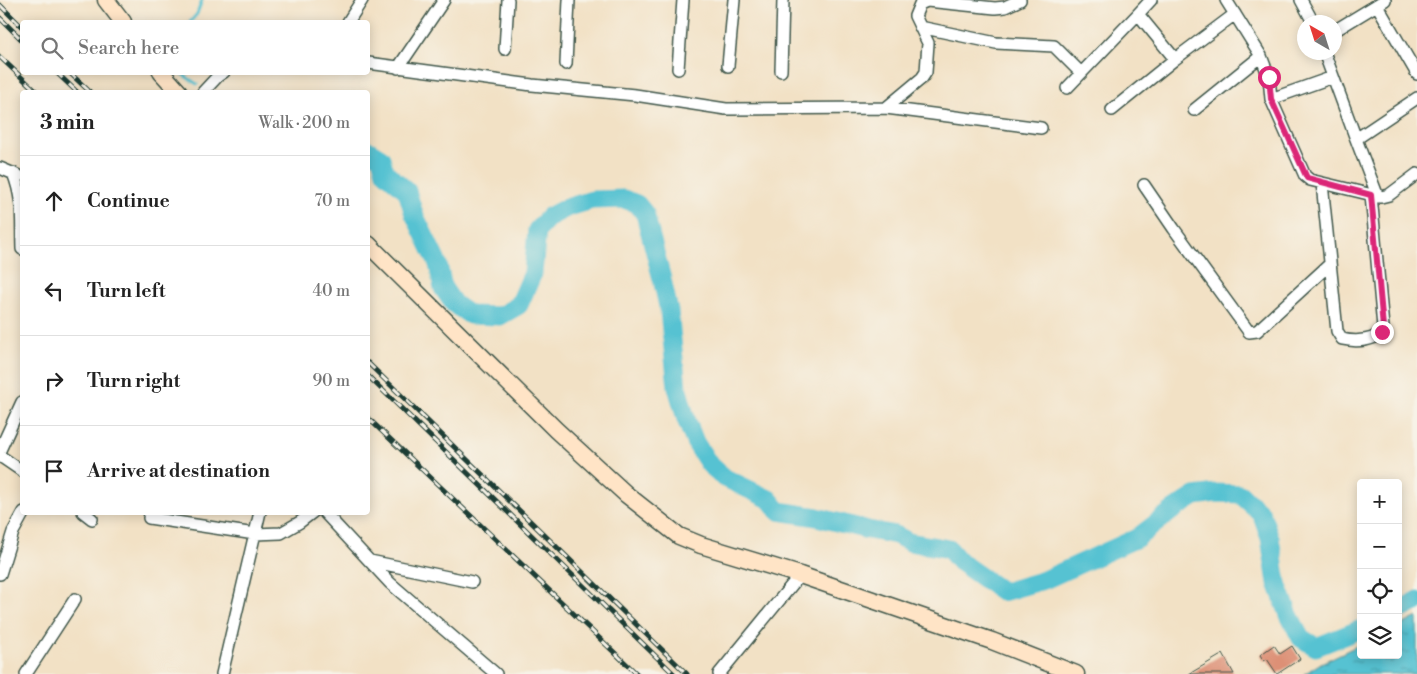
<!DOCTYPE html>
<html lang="en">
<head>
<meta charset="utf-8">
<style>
	body { margin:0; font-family:"Libre Bodoni",serif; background:#f6f6f6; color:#222 }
	.controls { position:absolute; right:15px; bottom:15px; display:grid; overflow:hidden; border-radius:5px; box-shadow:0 2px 12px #0003 }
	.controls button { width:45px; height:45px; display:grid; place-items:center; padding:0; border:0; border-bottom:1px solid #e0e0e0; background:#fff; color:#222; font:25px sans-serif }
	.compass { position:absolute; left:1297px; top:15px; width:45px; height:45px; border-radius:50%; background:#fff; box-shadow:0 2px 12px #0003; rotate:321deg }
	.stop { position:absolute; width:15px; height:15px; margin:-11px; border:4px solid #db2777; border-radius:50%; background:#fff }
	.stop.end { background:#db2777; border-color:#fff; box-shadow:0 1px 5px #0008 }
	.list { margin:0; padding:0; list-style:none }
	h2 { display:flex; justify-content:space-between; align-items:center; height:65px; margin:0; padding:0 20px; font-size:21px }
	h2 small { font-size:16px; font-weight:400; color:#767676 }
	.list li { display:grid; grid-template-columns:32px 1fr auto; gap:15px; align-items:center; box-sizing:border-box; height:90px; padding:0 20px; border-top:1px solid #e0e0e0 }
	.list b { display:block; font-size:19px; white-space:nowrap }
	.list em { font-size:16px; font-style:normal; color:#767676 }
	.icon { flex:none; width:28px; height:28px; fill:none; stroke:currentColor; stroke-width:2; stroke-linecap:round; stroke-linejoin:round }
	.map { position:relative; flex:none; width:1417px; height:674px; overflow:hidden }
	.search { position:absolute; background:#fff; box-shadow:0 2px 12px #0003; left:20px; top:20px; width:350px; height:55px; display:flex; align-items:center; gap:12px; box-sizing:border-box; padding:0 18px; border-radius:5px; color:#767676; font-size:19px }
	.panel { position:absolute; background:#fff; box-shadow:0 2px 12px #0003; left:20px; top:90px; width:350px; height:425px; border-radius:5px }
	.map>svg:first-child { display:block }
	.water { fill:url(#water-ripples); stroke:#3b8083 }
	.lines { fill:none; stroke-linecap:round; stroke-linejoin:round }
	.stream { stroke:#57c2d2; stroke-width:3 }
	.river { stroke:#57c2d2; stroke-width:19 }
	.building { fill:#dd9076 }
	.street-casing { stroke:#3f564a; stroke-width:14 }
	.secondary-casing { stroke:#3f564a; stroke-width:19 }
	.street { stroke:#fff; stroke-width:11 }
	.secondary { stroke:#ffe4c6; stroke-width:16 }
	.rail-casing { stroke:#1f3d34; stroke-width:5 }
	.rail { stroke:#f7f3e8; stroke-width:3; stroke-dasharray:9; stroke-linecap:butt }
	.route { stroke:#db2777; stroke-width:6 }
</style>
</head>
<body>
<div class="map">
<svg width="1417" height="674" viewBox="0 0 1417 674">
	<defs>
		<pattern id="water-ripples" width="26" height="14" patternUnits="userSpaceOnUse" patternTransform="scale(1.25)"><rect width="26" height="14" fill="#57c2d2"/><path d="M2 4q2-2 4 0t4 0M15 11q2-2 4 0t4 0" fill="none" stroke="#479fab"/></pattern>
	</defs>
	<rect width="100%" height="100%" fill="#f7f3e8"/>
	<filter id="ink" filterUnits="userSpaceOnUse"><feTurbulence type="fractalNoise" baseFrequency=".02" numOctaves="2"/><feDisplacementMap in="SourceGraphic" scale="10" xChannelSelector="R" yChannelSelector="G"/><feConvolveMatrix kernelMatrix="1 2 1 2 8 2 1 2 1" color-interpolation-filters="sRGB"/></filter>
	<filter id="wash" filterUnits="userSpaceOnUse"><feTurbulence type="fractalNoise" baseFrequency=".0096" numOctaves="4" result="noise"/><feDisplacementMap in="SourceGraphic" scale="20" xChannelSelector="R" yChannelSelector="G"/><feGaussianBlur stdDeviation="1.12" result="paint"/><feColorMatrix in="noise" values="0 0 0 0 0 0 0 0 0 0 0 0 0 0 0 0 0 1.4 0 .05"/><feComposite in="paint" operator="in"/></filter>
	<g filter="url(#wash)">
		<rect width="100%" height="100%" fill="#f2e1c5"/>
		<path class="water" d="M 1417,617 L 1417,674 L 1304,674 L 1321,663 L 1361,644 L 1361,655 L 1398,655 L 1398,627 Z"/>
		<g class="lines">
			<path class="stream" d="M 190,22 L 197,14 L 202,0
				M 179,72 L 197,84"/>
			<path class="river" d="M 368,150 L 381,158 L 385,172 L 407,191 L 414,214 L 438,264 L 443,288 L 454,304 L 470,315 L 500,316 L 519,305 L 533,273 L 537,230 L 549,217 L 566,208 L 592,200 L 624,199 L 637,204 L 645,214 L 662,279 L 669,311 L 677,387 L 686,419 L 695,442 L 709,464 L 725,478 L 769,499 L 779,511 L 817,517 L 868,530 L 896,535 L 909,542 L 949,549 L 960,562 L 1003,592 L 1044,580 L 1137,538 L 1173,510 L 1195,496 L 1216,493 L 1240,494 L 1261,513 L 1270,538 L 1277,583 L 1289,615 L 1301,638 L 1316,647 L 1361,629
				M 1398,611 L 1417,601"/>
		</g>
		<g id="blocks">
			<path class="building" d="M 1274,645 L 1280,654 L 1292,646 L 1300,659 L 1277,674 L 1267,659 L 1264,661 L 1260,655 Z
				M 1223,654 L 1234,674 L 1189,674 Z"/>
		</g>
	</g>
	<g filter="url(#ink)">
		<use href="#blocks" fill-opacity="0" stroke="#3f564a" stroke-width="1"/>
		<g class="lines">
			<defs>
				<path id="street" d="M 1151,0 L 1138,14 L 1175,59
					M 1226,0 L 1261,56 L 1269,77 L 1271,99 L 1333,77
					M 1301,0 L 1313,22
					M 1377,5 L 1417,74
					M 348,22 L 362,0
					M 920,27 L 996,43 L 1054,46 L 1081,73
					M 1334,31 L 1385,0
					M 505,49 L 508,0
					M 1324,52 L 1356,139 L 1417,98
					M 368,63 L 532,85 L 635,95 L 726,109 L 886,108 L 1041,128
					M 566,64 L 569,0
					M 728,66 L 734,0
					M 398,68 L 444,0
					M 678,69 L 683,0
					M 781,71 L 783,0
					M 1067,88 L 1138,14
					M 203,92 L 218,76 L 224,72
					M 1271,99 L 1305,176 L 1310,180 L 1381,197 L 1389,195 L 1417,174
					M 886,108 L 922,78 L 926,72 L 928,43 L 915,16 L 920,4 L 927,1 L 995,8 L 1005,7 L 1020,0
					M 1112,110 L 1175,59 L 1235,14
					M 1194,110 L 1261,56
					M 1356,139 L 1378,197
					M 0,168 L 19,176
					M 13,173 C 24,201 21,220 22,249
					M 1322,183 L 1337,331 L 1342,339 C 1355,342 1379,342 1383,327 L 1371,195
					M 1144,185 L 1174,229 L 1249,332 L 1257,331 L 1330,264
					M 0,450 L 22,402
					M 0,456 L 22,471
					M 83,512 L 92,519
					M 324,512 L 390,583 L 496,674
					M 149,518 L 255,534 L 281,533 L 300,522 L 313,512
					M 370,561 L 472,582
					M 0,574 L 13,532 L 24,512
					M 26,674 L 75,599
					M 222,674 L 260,512
					M 719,674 L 800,575"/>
				<path id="secondary" d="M 106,0 L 123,22
					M 161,72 L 179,92
					M 368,244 L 556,430 L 627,495 L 679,536 L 701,545 L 800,575 L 992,641 L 1076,674"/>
			</defs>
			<use href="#street" class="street-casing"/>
			<use href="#secondary" class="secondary-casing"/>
			<use href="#street" class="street"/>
			<use href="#secondary" class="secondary"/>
			<defs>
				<path id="rail" d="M 0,5 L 22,27
					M 0,18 L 22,40
					M 0,57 L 37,92
					M 56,72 L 77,92
					M 69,72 L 90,92
					M 368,363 L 687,674
					M 368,376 L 674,674
					M 368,418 L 637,674"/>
			</defs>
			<use href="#rail" class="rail-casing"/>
			<use href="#rail" class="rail"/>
		</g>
	</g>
	<g class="lines" filter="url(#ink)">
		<path class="route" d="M 1269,77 L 1271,99 L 1307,178 L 1371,195 L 1383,327 L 1382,332"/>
	</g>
</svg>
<div class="controls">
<button>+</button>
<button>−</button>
<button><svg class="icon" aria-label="locate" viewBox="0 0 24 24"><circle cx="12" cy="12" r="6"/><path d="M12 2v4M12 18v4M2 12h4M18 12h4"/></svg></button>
<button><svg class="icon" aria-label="layers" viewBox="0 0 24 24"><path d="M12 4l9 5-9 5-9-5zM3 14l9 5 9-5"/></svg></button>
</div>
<svg class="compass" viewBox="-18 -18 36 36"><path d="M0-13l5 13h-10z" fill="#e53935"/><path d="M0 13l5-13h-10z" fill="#767676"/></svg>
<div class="stop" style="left:1269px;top:77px"></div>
<div class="stop end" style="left:1382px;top:332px"></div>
<div class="search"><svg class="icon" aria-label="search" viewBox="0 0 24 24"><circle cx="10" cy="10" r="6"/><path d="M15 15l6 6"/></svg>Search here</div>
<section class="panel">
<h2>3 min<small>Walk · 200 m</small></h2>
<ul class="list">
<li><svg class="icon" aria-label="ahead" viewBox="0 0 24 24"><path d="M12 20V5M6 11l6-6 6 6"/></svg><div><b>Continue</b></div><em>70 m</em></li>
<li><svg class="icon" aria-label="left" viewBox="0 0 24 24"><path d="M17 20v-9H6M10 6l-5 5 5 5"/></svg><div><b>Turn left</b></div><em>40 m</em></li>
<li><svg class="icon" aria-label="right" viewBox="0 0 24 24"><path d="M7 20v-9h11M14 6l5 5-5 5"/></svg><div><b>Turn right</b></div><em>90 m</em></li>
<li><svg class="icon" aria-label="arrive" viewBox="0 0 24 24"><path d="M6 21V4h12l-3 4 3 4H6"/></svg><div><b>Arrive at destination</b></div></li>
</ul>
</section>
</div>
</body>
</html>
